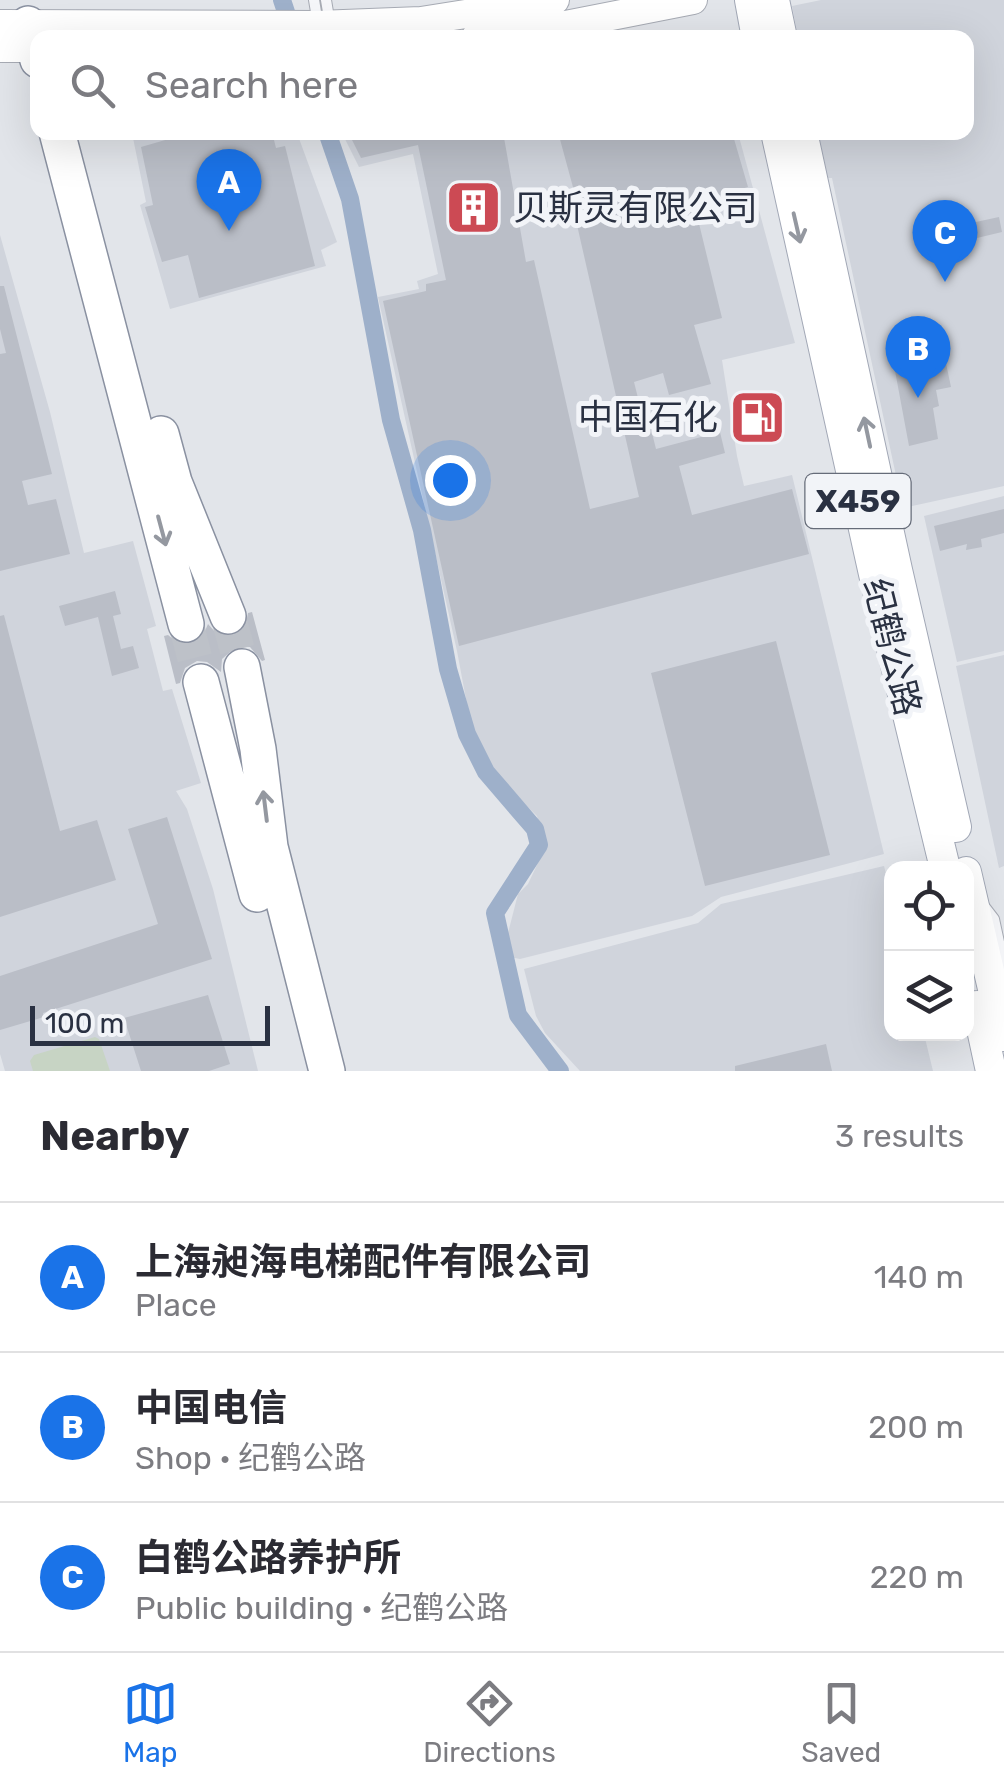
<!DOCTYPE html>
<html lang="en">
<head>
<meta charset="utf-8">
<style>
	body { margin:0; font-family:Rubik,"Noto Sans SC",sans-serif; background:#f7f7f7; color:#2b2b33 }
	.controls { position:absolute; right:30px; bottom:30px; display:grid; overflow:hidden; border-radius:20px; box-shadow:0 10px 40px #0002 }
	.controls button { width:90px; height:90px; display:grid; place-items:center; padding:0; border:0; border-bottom:2px solid #e1e1e2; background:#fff; color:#2b2b33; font:50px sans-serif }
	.scale { position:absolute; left:30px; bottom:25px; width:240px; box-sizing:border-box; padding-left:10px; border:5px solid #2a3142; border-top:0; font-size:28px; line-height:35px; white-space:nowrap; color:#2a3142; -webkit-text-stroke:8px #f2f4f8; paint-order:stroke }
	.you { position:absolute; left:450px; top:480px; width:35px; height:35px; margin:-25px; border:8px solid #fff; border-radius:50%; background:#1a73e8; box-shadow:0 0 0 15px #1a73e833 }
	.badge { display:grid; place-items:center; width:65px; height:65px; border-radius:50%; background:#1a73e8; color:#fff; font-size:32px; font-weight:700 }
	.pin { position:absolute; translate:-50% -82px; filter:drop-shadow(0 2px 5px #0008) }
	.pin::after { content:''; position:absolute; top:52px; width:35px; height:30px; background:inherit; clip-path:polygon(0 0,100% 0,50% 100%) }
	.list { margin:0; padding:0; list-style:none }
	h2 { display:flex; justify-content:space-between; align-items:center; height:130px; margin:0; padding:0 40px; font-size:42px }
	h2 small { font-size:32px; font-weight:400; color:#7c7c81 }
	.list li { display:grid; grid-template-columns:65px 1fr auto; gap:30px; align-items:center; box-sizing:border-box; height:150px; padding:0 40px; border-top:2px solid #e1e1e2 }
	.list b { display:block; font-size:38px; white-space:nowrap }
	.list p { margin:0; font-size:32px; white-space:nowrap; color:#7c7c81 }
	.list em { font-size:32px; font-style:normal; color:#7c7c81 }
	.icon { flex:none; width:55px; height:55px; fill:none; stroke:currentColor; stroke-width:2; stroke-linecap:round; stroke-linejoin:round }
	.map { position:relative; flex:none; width:1004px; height:1071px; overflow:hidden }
	.search { position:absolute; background:#fff; box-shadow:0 10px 40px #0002; left:30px; right:30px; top:30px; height:110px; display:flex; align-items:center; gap:25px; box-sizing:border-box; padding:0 35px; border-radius:20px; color:#7c7c81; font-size:38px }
	.sheet { height:580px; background:#fff }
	nav { display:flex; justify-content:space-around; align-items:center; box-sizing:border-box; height:140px; border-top:2px solid #e1e1e2; background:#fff; font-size:28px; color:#7c7c81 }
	nav a { display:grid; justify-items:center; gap:5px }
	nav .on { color:#1a73e8 }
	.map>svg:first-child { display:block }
	.built { fill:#d0d4dc }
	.green { fill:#c7d4c4 }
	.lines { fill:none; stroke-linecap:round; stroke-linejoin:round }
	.canal { stroke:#9eb0ca; stroke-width:18 }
	.building { fill:#babec7 }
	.motorway-tunnel { stroke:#bdc1c8; stroke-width:35; stroke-dasharray:35 18; stroke-linecap:butt }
	.service-casing { stroke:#a7abb4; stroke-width:12 }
	.secondary-casing { stroke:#a7abb4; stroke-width:30 }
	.primary-casing { stroke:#a2a8b6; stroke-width:32 }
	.motorway-casing { stroke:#8a91a1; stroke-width:38 }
	.service { stroke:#f5f6f9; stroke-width:10 }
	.secondary { stroke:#fff; stroke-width:28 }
	.primary { stroke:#fff; stroke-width:30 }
	.motorway { stroke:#fff; stroke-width:35 }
	.oneway { stroke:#9498a0 }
	.labels { text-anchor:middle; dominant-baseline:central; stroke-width:10; stroke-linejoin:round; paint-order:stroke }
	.shield { fill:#f2f4f8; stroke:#666c79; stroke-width:2.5 }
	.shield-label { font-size:32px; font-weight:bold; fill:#2a3142 }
	.poi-label { font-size:35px; fill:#2a3142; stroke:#f2f4f8; text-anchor:start }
	.street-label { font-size:35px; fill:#2a3142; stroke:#f2f4f8 }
</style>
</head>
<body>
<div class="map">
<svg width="1004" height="1071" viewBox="0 0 1004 1071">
	<rect width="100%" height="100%" fill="#e2e5ea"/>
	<path class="built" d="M 821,0 L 1004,0 L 1004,486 L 903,508 L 832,178 L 828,178 L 818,133 L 966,132 L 966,38 L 798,37 L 792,6 Z
		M 132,133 L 297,133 L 337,242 L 321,250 L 326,266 L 170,309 L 140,205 L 146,202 Z
		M 342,133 L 738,133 L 795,343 L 722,360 L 737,456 L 744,486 L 792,475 L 884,854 L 721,897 L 692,916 L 520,959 L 510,957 L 508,933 L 518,894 L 528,884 L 545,848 L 537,816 L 494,774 L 472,731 L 457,651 L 378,297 L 419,289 L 417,281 L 438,274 L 413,154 L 359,167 Z
		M 0,235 L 50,412 L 84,553 L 133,541 L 156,626 L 147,629 L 163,691 L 172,689 L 201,783 L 176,791 L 187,809 L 213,889 L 258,1071 L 5,1071 L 0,1054 Z
		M 1004,496 L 1004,651 L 957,662 L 924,516 Z
		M 1004,655 L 1004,866 L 999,868 L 956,666 Z
		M 884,866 L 892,897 L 892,1034 L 924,1034 L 933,1071 L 580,1071 L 545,1033 L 536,1016 L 524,969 L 698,923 L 721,904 Z"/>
	<path class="green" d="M 95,1037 L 99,1039 L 110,1071 L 33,1071 L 30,1061 L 34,1055 Z"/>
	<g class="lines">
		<path class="canal" d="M 282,0 L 293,33
			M 327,132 L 350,199 L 391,420 L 422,530 L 448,669 L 467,734 L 486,772 L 535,829 L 539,845 L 495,913 L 518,1015 L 560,1071"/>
	</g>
	<path class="building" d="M 193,132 L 272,132 L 276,148 L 285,146 L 315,266 L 199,298 L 188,255 L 162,262 L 145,207 L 153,205 L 141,147 Z
		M 348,132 L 503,132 L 526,262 L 534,260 L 590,509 L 639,497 L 572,203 L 577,202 L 558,132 L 732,132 L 748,187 L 694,203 L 722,318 L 694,325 L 711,384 L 669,395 L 663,373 L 634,382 L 645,426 L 650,425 L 656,449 L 720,432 L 725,453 L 679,466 L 692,515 L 792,489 L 809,554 L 459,646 L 383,301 L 426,291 L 426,284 L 446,280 L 418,145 L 361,158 Z
		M 999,217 L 1002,232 L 952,244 L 948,228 Z
		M 0,286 L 4,286 L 52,474 L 22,481 L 28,505 L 56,499 L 70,554 L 0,571 L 0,354 L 6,353 L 0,329 Z
		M 943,349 L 951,387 L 936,390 L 939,406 L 933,408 L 938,439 L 909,446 L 893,360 Z
		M 1004,509 L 1004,533 L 981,539 L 982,547 L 966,550 L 967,544 L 940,551 L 934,526 Z
		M 115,591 L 121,614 L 113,616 L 121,649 L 133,646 L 139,668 L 112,676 L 98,617 L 65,626 L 59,606 Z
		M 252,612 L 265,660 L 262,661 L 250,647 L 237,646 L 222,659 L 221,672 L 207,662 L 197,661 L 185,668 L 180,683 L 176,684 L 164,636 L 168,635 L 179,644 L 190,645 L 202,638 L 208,624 L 216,633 L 235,636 L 245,628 L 248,613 Z
		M 4,615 L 60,831 L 97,820 L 116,880 L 0,917 L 0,616 Z
		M 776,641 L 830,855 L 705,886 L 651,673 Z
		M 167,817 L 212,959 L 43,1013 L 44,1017 L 0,1030 L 0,976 L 158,924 L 128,829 Z
		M 208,995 L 230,1064 L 209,1071 L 141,1071 L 124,1018 Z
		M 826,1044 L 832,1071 L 735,1071 L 735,1066 Z"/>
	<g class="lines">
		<path class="motorway-tunnel" d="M 228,616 L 242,667
			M 186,624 L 201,682"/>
		<defs>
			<path id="service" d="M 314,0 L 318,24
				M 326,0 L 330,24
				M 984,906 L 994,919 L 1004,965"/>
			<path id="secondary" d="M 0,24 L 318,25 L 421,21 L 555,0
				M 475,38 L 535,31 L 693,0
				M 0,48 L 38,48"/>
			<path id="primary" d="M 750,0 L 757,38
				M 774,0 L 782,38
				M 776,132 L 874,574 L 945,868
				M 802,132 L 897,570 L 956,827
				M 966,872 L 1004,1036
				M 977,1006 L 991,1071"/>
			<path id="motorway" d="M 28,24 L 38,60
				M 57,132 L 186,624
				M 161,434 L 174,482 L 228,616
				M 242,667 L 258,749 L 270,847 L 327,1071
				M 201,682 L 257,894"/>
		</defs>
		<use href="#service" class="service-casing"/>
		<use href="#secondary" class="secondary-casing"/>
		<use href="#primary" class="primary-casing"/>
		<use href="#motorway" class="motorway-casing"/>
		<use href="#service" class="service"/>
		<use href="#secondary" class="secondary"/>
		<use href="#primary" class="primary"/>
		<use href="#motorway" class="motorway"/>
	</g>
	<defs><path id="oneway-shaft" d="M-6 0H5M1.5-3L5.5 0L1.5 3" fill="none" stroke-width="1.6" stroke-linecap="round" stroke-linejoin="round" transform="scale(2.5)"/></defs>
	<g class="oneway">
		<use href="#oneway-shaft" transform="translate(797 228) rotate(77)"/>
		<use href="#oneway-shaft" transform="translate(867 432) rotate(-102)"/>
		<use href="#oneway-shaft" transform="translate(162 531) rotate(75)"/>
		<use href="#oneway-shaft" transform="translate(265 806) rotate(-97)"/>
	</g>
	<defs>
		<symbol id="building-square" viewBox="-11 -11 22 22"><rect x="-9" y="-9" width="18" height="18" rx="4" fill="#cc4a54" stroke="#f2f4f8"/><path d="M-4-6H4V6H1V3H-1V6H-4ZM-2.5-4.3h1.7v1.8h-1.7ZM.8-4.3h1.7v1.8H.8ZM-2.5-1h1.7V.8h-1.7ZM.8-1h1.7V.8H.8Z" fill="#fff"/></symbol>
		<symbol id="fuel-square" viewBox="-11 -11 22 22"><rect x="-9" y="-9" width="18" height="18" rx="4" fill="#cc4a54" stroke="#f2f4f8"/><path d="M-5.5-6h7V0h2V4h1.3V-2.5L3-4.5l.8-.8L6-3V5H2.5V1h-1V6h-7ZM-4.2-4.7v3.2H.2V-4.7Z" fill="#fff"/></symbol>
	</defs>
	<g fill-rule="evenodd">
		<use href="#building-square" x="442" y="176" width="63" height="63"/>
		<use href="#fuel-square" x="726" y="386" width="63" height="63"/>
	</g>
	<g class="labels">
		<rect class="shield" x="805.5" y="474" width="105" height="54" rx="8"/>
		<g class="shield-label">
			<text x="858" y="501">X459</text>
		</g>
		<g class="poi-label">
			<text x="513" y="208">贝斯灵有限公司</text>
			<text x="718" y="417" text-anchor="end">中国石化</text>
		</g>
		<g class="street-label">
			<text transform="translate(892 647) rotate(76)">纪鹤公路</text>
		</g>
	</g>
</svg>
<div class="controls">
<button><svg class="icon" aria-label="locate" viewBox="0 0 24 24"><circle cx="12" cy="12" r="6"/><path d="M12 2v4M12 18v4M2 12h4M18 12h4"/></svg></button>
<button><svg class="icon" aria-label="layers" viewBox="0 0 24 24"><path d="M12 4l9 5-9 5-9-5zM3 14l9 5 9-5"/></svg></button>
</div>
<div class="scale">100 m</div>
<div class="you"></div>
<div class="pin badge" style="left:229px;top:231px">A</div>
<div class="pin badge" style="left:918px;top:398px">B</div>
<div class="pin badge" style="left:945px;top:282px">C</div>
<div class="search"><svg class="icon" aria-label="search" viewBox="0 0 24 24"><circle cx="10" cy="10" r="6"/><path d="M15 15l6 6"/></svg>Search here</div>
</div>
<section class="sheet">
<h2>Nearby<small>3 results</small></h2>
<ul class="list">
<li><span class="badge">A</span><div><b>上海昶海电梯配件有限公司</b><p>Place</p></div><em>140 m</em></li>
<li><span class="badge">B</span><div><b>中国电信</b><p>Shop · 纪鹤公路</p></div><em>200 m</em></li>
<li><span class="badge">C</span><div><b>白鹤公路养护所</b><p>Public building · 纪鹤公路</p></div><em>220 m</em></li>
</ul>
</section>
<nav>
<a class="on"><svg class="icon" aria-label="map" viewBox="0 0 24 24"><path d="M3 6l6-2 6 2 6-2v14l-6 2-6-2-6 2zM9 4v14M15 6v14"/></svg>Map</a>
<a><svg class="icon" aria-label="directions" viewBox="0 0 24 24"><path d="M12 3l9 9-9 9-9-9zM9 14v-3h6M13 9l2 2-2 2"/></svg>Directions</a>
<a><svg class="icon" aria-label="saved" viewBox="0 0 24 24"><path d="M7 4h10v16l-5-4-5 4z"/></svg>Saved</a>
</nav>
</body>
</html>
